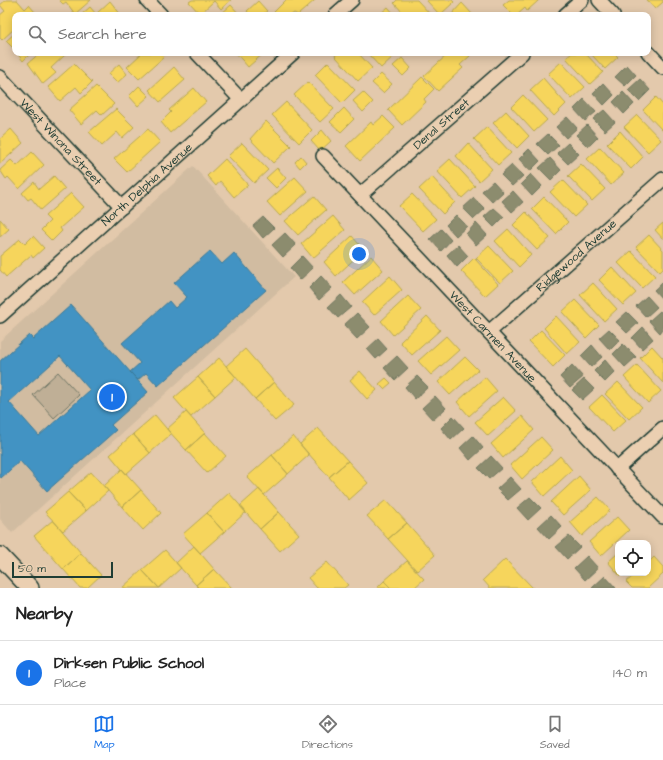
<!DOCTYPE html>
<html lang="en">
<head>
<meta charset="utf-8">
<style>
	body { margin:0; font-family:"Architects Daughter",sans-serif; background:#f6f6f6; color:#222 }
	.controls { position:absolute; right:12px; bottom:12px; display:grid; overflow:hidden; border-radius:8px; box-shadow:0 2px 10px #0003 }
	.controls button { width:36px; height:36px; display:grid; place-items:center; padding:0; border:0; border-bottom:1px solid #e0e0e0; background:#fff; color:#222; font:20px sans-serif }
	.scale { position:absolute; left:12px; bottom:10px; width:101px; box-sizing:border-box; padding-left:4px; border:2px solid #1f3d34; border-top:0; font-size:11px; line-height:14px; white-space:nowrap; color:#1f3d34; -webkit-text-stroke:3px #ebcfb1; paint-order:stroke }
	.you { position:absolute; left:359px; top:254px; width:14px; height:14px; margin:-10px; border:3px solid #fff; border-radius:50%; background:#1a73e8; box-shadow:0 0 0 6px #1a73e833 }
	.badge { display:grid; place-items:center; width:26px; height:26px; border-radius:50%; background:#1a73e8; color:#fff; font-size:13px; font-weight:700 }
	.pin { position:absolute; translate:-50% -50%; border:2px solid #fff; box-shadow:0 1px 4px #0006 }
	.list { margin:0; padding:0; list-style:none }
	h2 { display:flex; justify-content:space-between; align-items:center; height:52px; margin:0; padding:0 16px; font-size:17px }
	h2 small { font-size:13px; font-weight:400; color:#767676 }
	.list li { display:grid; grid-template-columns:26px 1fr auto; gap:12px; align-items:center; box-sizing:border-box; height:64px; padding:0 16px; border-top:1px solid #e0e0e0 }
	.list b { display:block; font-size:15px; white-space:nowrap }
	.list p { margin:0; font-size:13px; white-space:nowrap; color:#767676 }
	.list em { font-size:13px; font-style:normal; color:#767676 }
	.icon { flex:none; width:22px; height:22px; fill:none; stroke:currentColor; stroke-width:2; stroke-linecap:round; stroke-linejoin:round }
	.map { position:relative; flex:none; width:663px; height:588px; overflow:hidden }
	.search { position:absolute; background:#fff; box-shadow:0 2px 10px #0003; left:12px; right:12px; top:12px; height:44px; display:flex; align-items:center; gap:10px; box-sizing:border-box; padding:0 14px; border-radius:8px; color:#767676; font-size:15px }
	.sheet { height:116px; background:#fff }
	nav { display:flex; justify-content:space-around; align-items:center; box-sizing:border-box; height:56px; border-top:1px solid #e0e0e0; background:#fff; font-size:11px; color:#767676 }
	nav a { display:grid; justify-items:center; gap:2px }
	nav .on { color:#1a73e8 }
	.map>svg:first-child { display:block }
	.built { fill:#d1bca1 }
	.green { fill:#bfaf96; stroke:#6f7665 }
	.homes { fill:#f6d55c; stroke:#b6a750 }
	.schools { fill:#4393c3; stroke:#387998; fill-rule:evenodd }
	.industry { fill:#8c8c6e; stroke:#6b745d }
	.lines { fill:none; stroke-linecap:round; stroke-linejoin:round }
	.minor-casing { stroke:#1f3d34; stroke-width:16 }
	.tertiary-casing { stroke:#1f3d34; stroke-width:20 }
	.minor { stroke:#ebcfb1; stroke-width:13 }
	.tertiary { stroke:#ebcfb1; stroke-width:17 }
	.labels { text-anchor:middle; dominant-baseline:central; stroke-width:4; stroke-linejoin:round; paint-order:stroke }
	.street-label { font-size:12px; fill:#1f3d34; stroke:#ebcfb1 }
</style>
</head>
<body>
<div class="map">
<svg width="663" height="588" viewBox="0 0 663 588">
	<rect width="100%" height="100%" fill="#e3c9ac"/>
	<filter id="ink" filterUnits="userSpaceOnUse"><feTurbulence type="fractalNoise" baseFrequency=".025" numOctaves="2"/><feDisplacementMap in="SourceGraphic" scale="8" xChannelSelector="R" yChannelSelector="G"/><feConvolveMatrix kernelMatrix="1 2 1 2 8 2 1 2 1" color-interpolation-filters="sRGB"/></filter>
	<g filter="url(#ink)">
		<path class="built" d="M 193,166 L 294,277 L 12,533 L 0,519 L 0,341 Z"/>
		<path class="green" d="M 58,372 L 79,395 L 54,418 L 33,395 Z"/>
		<path class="homes" d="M 6,0 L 17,0 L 25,9 L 29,5 L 35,12 L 32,15 L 15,15 L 15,28 L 2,40 L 0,38 L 0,15 L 5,11 L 0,5 Z
			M 59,0 L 91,0 L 75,14 L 66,2 L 63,4 Z
			M 192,0 L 231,0 L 221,9 L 214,1 L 200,14 L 189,2 Z
			M 286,0 L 315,0 L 298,15 L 294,13 L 291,15 L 277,15 L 274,12 Z
			M 397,0 L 417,0 L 431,15 L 405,15 L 394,3 Z
			M 426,0 L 452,0 L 454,2 L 440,15 Z
			M 509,0 L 539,0 L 527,11 L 525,8 L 517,15 L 513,15 L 503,5 Z
			M 647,0 L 663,0 L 663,2 L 655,9 Z
			M 110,1 L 121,15 L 81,15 L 90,7 L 96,14 Z
			M 258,1 L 267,11 L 262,15 L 250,15 L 247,11 Z
			M 462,3 L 473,15 L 451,15 Z
			M 231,5 L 240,15 L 220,15 Z
			M 388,7 L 395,15 L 379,15 Z
			M 15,33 L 15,50 L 6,41 Z
			M 17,53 L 31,53 L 23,61 Z
			M 40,53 L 64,53 L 65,55 L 51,68 L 56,73 L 43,84 L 28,63 Z
			M 142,53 L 161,53 L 164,57 L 139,79 L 127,67 Z
			M 236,53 L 264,53 L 248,67 Z
			M 337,53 L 358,53 L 372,68 L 358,81 L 335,56 Z
			M 367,53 L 393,53 L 395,55 L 381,68 Z
			M 449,53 L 468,53 L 470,56 L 460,65 L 463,68 L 438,91 L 424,76 Z
			M 572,53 L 585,53 L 603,72 L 590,84 L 566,58 Z
			M 590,53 L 614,53 L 618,57 L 605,69 Z
			M 402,58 L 411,68 L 403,76 L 393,66 Z
			M 328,62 L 355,90 L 342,103 L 315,75 Z
			M 561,62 L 585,87 L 572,99 L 548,74 Z
			M 74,64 L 92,82 L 81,93 L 76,87 L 60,101 L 48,87 Z
			M 119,64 L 127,74 L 117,83 L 108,74 Z
			M 174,67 L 185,80 L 160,102 L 149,90 Z
			M 381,74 L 392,84 L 383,93 L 372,83 Z
			M 422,77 L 434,89 L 424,99 L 426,102 L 402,125 L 388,110 Z
			M 543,78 L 566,104 L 554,116 L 530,90 Z
			M 308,82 L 334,109 L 320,122 L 294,95 Z
			M 96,86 L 114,104 L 102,115 L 97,110 L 81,124 L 69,110 Z
			M 139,86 L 149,96 L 138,106 L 129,96 Z
			M 194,88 L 206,102 L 170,133 L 161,122 L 171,112 L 169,110 Z
			M 363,92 L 373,102 L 363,112 L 353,101 Z
			M 523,95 L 547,120 L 534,132 L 511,107 Z
			M 656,97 L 663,105 L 663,131 L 643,110 Z
			M 286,102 L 312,130 L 299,143 L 272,115 Z
			M 344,108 L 354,119 L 341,132 L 330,122 Z
			M 116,109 L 134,127 L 122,138 L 117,132 L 102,146 L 89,132 Z
			M 506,111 L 529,136 L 517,148 L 493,123 Z
			M 637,115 L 661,140 L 648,152 L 624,127 Z
			M 383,116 L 395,128 L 360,161 L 346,146 L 371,122 L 373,125 Z
			M 266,121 L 291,146 L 273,163 L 250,139 Z
			M 487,127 L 511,153 L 498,165 L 474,139 Z
			M 11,129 L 23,143 L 0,164 L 0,139 Z
			M 148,129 L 160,142 L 127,172 L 114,159 Z
			M 322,130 L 331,141 L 320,151 L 311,141 Z
			M 620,131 L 643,157 L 631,169 L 607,144 Z
			M 242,143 L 268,170 L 254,183 L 228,156 Z
			M 468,143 L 492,169 L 479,181 L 456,156 Z
			M 600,147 L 624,173 L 611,185 L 587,159 Z
			M 32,152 L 44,165 L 19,189 L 8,177 L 6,179 L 0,170 L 11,160 L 17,166 Z
			M 301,156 L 306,162 L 300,168 L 295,162 Z
			M 225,159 L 248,185 L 234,197 L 220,181 L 216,186 L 207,176 Z
			M 450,159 L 475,186 L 462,198 L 437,171 Z
			M 581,164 L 605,189 L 592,201 L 568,176 Z
			M 277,168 L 286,178 L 276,188 L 266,178 Z
			M 54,176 L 65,189 L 41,210 L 31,198 L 28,200 L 22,193 L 34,182 L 39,189 Z
			M 295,177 L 308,191 L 280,216 L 267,202 Z
			M 432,177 L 455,202 L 443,214 L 419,189 Z
			M 563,180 L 587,205 L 574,217 L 550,192 Z
			M 71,193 L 84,207 L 60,228 L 62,231 L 52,241 L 41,230 L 50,221 L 45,216 Z
			M 412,194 L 436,219 L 423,231 L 399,206 Z
			M 314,196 L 326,210 L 298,235 L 285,221 Z
			M 544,197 L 568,222 L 556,234 L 532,209 Z
			M 526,212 L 550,238 L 537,250 L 513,225 Z
			M 333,216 L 345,230 L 313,258 L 301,244 Z
			M 0,219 L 9,229 L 0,237 Z
			M 663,223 L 663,239 L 655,230 Z
			M 508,229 L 531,255 L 519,267 L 495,241 Z
			M 649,235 L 663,250 L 663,269 L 660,272 L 636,247 Z
			M 33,236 L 44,248 L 33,258 L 31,255 L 6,277 L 0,270 L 0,256 L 20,239 L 25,244 Z
			M 352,236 L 364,250 L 336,276 L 324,262 Z
			M 489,246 L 513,271 L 500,283 L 476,258 Z
			M 631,251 L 655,276 L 642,288 L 618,263 Z
			M 371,256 L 383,270 L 355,295 L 343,282 Z
			M 474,258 L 498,284 L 485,296 L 461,271 Z
			M 612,267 L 636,293 L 623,305 L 599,280 Z
			M 390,276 L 402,290 L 374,315 L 362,302 Z
			M 593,283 L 617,309 L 604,321 L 580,295 Z
			M 408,296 L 421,310 L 393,335 L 381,321 Z
			M 575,300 L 599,325 L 586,338 L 562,312 Z
			M 427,316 L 440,330 L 412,355 L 400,342 Z
			M 556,316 L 580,342 L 567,354 L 544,328 Z
			M 541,330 L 565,355 L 553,367 L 529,342 Z
			M 446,336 L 459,350 L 431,375 L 418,361 Z
			M 652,346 L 663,358 L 663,383 L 640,358 Z
			M 245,349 L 274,382 L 255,399 L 226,366 Z
			M 465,357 L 478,370 L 450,395 L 438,382 Z
			M 219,358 L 236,377 L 215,396 L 198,377 Z
			M 637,365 L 661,391 L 648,403 L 624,377 Z
			M 360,371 L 377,390 L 367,399 L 350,380 Z
			M 198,377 L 215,396 L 191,417 L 174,398 Z
			M 485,377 L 497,391 L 469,416 L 457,402 Z
			M 386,378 L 391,383 L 384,389 L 379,384 Z
			M 274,382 L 294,405 L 275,421 L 255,399 Z
			M 618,382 L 642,407 L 629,419 L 605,394 Z
			M 602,395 L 626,420 L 613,432 L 589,407 Z
			M 503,397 L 516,411 L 488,436 L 475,422 Z
			M 186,412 L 205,433 L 186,450 L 167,429 Z
			M 155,415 L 171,434 L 150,453 L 133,434 Z
			M 522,416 L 534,430 L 503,458 L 491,444 Z
			M 318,428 L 348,461 L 329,477 L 300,444 Z
			M 205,433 L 226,456 L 207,473 L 186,450 Z
			M 133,434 L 150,453 L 126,474 L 110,455 Z
			M 293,436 L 309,455 L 288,474 L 272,455 Z
			M 541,437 L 553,450 L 522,479 L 510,465 Z
			M 272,455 L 288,474 L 264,495 L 247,477 Z
			M 560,456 L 572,470 L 544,496 L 532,482 Z
			M 348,461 L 368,483 L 349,500 L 329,477 Z
			M 122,469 L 141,490 L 122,507 L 104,486 Z
			M 91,472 L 108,491 L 86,511 L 68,492 Z
			M 579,476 L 591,490 L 563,515 L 551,502 Z
			M 259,489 L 279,512 L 260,529 L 240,506 Z
			M 141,490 L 161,513 L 143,530 L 122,507 Z
			M 68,492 L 86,511 L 63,531 L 45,512 Z
			M 229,493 L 246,512 L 224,532 L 207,513 Z
			M 598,497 L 610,510 L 582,536 L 570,522 Z
			M 386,500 L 407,523 L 388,539 L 367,516 Z
			M 279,512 L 299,534 L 280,551 L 260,529 Z
			M 207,513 L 224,532 L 200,553 L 183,534 Z
			M 617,517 L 629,530 L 601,556 L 589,542 Z
			M 53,520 L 81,553 L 63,569 L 34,536 Z
			M 407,523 L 435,555 L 417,571 L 388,539 Z
			M 194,546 L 214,569 L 196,585 L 176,563 Z
			M 165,550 L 181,568 L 159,588 L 142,570 Z
			M 81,553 L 101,575 L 87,588 L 80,588 L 63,569 Z
			M 618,553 L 618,573 L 623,573 L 620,576 L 608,562 Z
			M 654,557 L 663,567 L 663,574 L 648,588 L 632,588 L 626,582 L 637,573 L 648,573 L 648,563 Z
			M 505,559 L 533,588 L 490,588 L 483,580 Z
			M 407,561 L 424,579 L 414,588 L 391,588 L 384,581 Z
			M 327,562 L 348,585 L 344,588 L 317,588 L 308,578 Z
			M 214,569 L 232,588 L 199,588 L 196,585 Z
			M 142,570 L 159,588 L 122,588 Z
			M 384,581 L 391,588 L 377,588 Z"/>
		<path class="schools" d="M 210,251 L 222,264 L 234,253 L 266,290 L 158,386 L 146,373 L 138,380 L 130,372 L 140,363 L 122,343 L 169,301 L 175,308 L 187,297 L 174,283 Z
			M 71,305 L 148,392 L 111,425 L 116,430 L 47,491 L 20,461 L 1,478 L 0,477 L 0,361 L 29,335 L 33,339 ZM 60,356 L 90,390 L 39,436 L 9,402 Z"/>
		<path class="industry" d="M 627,65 L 636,75 L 625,86 L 615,77 Z
			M 640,79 L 650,90 L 639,101 L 628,90 Z
			M 603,83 L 614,95 L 604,105 L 593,93 Z
			M 623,92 L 634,104 L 624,114 L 613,102 Z
			M 584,99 L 596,112 L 585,121 L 574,109 Z
			M 604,110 L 615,122 L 605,131 L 593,119 Z
			M 567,117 L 577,128 L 566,138 L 556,127 Z
			M 587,125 L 598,137 L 588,147 L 576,135 Z
			M 548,134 L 559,145 L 548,155 L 537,144 Z
			M 568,143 L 579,154 L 568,164 L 557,153 Z
			M 529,149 L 540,161 L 530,171 L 519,159 Z
			M 550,158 L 561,170 L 551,180 L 539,168 Z
			M 512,165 L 523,176 L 512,186 L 501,175 Z
			M 531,174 L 542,186 L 532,196 L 521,184 Z
			M 493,181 L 503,192 L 492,202 L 482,191 Z
			M 513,191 L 523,202 L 512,212 L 502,201 Z
			M 474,198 L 485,209 L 474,219 L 463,208 Z
			M 494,208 L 504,217 L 494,227 L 484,217 Z
			M 456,215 L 467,226 L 456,236 L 446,225 Z
			M 263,217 L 274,228 L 263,238 L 253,226 Z
			M 476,223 L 487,235 L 476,245 L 466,234 Z
			M 441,229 L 451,240 L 441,251 L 430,239 Z
			M 285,233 L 296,245 L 283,257 L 272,245 Z
			M 458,245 L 468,256 L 457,267 L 447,255 Z
			M 302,256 L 313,268 L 300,280 L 290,268 Z
			M 321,276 L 332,288 L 319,300 L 309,288 Z
			M 663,282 L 663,300 L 654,290 Z
			M 341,295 L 351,307 L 338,318 L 328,307 Z
			M 647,296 L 657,307 L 646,317 L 636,306 Z
			M 660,311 L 663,314 L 663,329 L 660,333 L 649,321 Z
			M 627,312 L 638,323 L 627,333 L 616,322 Z
			M 357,313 L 370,327 L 357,339 L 344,325 Z
			M 643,327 L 653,339 L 642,349 L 632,338 Z
			M 609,329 L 620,340 L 610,350 L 599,338 Z
			M 378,339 L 387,349 L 376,359 L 367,349 Z
			M 623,344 L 636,357 L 625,367 L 613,354 Z
			M 592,345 L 602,357 L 591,367 L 581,356 Z
			M 397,356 L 408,368 L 395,380 L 384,368 Z
			M 605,360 L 615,372 L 605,382 L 594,371 Z
			M 572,365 L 583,377 L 570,388 L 560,377 Z
			M 417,376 L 428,387 L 415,399 L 405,387 Z
			M 584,379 L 594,389 L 582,400 L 572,390 Z
			M 435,396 L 446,408 L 433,420 L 422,408 Z
			M 453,416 L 464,428 L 451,440 L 441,428 Z
			M 473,436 L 483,448 L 470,460 L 460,448 Z
			M 491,456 L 502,468 L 489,479 L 478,468 Z
			M 510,477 L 521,489 L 508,500 L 497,489 Z
			M 530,497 L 541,508 L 528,520 L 517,508 Z
			M 551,515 L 562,527 L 549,539 L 538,527 Z
			M 569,536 L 580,547 L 567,559 L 556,547 Z
			M 587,556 L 598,568 L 585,580 L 574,568 Z
			M 605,576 L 616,588 L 592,588 Z"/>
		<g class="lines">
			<defs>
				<g id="minor">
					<path d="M 147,0 L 161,15"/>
					<path d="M 599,0 L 613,15"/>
					<path d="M 335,15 L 352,0"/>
					<path d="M 565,15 L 582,0"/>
					<path d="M 648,52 L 663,68"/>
					<path d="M 197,53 L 241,100"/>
					<path id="s1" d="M 0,77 L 122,207"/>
					<path id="s2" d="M 323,156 L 663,517"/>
					<path id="s3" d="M 360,195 L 522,53"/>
					<path id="s4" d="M 0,316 L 293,53"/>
					<path id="s5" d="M 489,332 L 663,179"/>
					<path d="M 617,469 L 663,428"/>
				</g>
				<path id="tertiary" d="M 0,556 L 30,588"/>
			</defs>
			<use href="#minor" class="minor-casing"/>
			<use href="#tertiary" class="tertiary-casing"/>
			<use href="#minor" class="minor"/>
			<use href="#tertiary" class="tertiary"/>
		</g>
	</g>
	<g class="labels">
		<g class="street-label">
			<text stroke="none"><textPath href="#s3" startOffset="108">Denal Street</textPath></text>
			<text stroke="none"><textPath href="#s1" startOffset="89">West Winona Street</textPath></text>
			<text stroke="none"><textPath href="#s4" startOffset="197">North Delphia Avenue</textPath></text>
			<text stroke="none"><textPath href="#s5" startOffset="116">Ridgewood Avenue</textPath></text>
			<text stroke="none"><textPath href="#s2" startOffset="248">West Carmen Avenue</textPath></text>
		</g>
	</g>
</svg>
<div class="controls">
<button><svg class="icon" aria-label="locate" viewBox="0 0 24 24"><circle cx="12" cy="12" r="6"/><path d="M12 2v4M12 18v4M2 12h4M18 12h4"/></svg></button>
</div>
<div class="scale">50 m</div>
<div class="you"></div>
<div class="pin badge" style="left:112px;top:397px">1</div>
<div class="search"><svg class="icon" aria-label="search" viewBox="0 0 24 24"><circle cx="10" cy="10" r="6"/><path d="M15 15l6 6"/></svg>Search here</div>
</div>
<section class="sheet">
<h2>Nearby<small></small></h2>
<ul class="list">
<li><span class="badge">1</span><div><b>Dirksen Public School</b><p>Place</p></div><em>140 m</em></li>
</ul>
</section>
<nav>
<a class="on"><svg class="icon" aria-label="map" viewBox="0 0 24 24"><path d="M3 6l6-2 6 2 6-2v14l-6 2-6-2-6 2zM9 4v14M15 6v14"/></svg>Map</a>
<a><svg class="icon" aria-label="directions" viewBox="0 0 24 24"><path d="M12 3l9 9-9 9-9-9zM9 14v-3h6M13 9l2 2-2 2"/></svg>Directions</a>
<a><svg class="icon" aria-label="saved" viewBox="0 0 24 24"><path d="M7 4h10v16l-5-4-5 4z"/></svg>Saved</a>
</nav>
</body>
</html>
